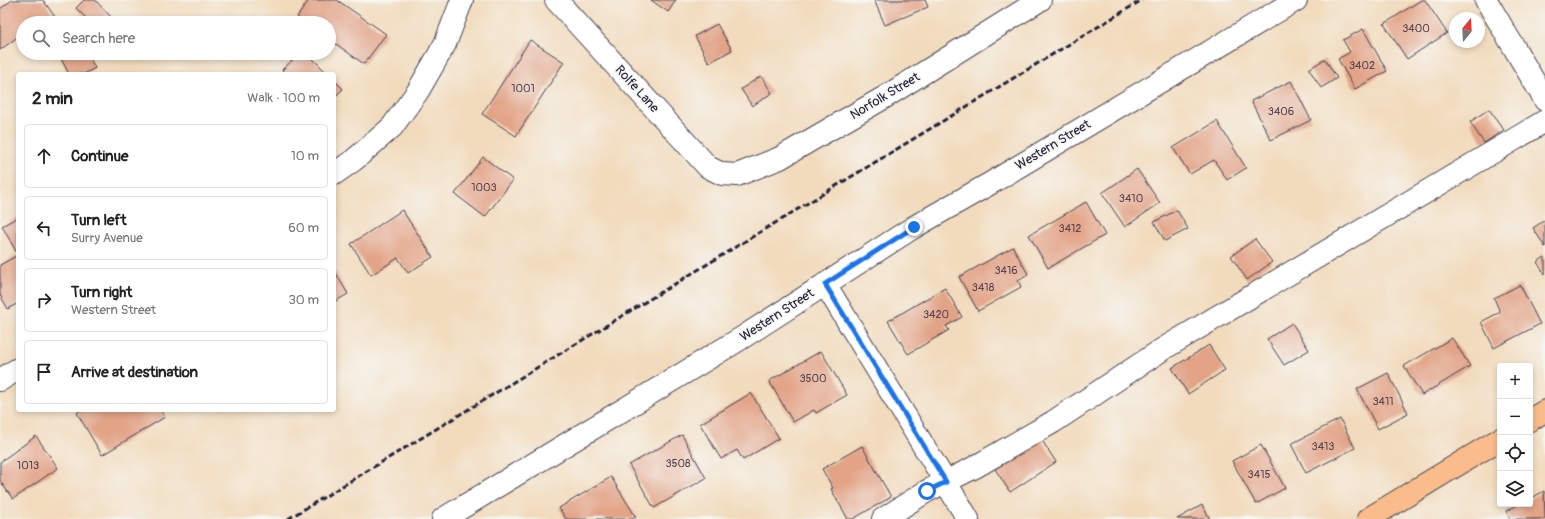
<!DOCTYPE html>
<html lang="en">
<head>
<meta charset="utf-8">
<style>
	body { margin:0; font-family:Pangolin,sans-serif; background:#f6f6f6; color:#222 }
	.controls { position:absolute; right:12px; bottom:12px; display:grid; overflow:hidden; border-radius:4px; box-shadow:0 2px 6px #0003 }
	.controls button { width:36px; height:36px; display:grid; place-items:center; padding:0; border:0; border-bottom:1px solid #e0e0e0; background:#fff; color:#222; font:20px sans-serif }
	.compass { position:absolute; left:1449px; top:12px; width:36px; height:36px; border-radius:50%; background:#fff; box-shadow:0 2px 6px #0003; rotate:18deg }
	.stop { position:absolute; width:12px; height:12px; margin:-9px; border:3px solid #1a73e8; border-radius:50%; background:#fff }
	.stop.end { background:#1a73e8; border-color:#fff; box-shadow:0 1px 4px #0008 }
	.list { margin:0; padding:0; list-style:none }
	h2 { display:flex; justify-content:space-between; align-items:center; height:52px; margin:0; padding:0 16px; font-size:17px }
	h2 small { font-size:13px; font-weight:400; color:#767676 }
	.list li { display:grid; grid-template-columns:26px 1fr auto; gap:12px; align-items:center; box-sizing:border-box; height:64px; margin:0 8px 8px; padding:0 8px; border:1px solid #e0e0e0; border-radius:4px }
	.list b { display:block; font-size:15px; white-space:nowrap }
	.list p { margin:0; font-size:13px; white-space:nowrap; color:#767676 }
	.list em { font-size:13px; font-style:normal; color:#767676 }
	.icon { flex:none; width:22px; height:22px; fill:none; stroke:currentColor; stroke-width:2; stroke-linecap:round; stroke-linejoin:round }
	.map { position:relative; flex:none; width:1545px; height:519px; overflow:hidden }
	.search { position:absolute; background:#fff; box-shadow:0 2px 6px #0003; left:16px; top:16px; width:320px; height:44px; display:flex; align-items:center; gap:10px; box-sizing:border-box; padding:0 14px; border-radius:22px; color:#767676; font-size:15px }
	.panel { position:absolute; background:#fff; box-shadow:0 2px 6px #0003; left:16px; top:72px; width:320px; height:340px; border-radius:4px }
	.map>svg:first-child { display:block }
	.building { fill:#e2a386 }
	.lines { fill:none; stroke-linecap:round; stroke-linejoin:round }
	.minor-casing { stroke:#413e4e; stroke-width:24 }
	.highway-casing { stroke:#413e4e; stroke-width:24 }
	.minor { stroke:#fff; stroke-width:22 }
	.highway { stroke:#f9bc8a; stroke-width:22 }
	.rail { stroke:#22223b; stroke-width:3; stroke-dasharray:6 3; stroke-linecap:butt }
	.route { stroke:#1a73e8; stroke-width:5 }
	.labels { text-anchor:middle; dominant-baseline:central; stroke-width:3.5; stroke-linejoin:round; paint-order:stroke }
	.number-label { font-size:11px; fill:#52424e }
	.street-label { font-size:13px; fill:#22223b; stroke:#f6f6f2 }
</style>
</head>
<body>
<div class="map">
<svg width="1545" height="519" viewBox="0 0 1545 519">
	<rect width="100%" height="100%" fill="#f6f6f2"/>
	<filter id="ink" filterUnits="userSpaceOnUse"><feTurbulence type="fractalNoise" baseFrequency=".025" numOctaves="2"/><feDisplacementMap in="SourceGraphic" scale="8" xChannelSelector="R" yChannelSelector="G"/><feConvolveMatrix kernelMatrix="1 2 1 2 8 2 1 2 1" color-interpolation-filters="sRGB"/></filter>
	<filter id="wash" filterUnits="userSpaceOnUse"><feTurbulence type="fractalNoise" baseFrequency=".012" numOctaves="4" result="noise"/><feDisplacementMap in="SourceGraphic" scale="16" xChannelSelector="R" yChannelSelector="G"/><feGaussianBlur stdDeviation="0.9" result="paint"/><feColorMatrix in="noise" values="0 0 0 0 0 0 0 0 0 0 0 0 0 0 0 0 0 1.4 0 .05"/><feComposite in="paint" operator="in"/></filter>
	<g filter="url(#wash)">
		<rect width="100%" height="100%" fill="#f2dbbd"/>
		<g id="blocks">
			<path class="building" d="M 12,0 L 43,0 L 55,17 L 47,23 L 23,23 L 23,41 L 19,36 L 0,50 L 0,9 Z
				M 84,0 L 95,0 L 114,20 L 111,23 L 91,23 L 76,8 Z
				M 309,0 L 337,0 L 386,34 L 364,64 L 329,39 L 329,23 L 306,23 L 297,17 Z
				M 651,0 L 676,0 L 668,12 Z
				M 874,0 L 925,0 L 928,7 L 885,25 Z
				M 1421,0 L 1425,0 L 1447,33 L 1407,59 L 1384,24 Z
				M 717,24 L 732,50 L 709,63 L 695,36 Z
				M 1363,29 L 1387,71 L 1355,89 L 1338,59 L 1350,52 L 1343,40 Z
				M 530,40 L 564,62 L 516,136 L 482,114 Z
				M 69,53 L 87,53 L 95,68 L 84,74 L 69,74 L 60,57 Z
				M 300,53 L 307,53 L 328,74 L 286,74 L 282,70 Z
				M 1325,59 L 1337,78 L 1321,88 L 1309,69 Z
				M 761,76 L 772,93 L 752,106 L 741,89 Z
				M 334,80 L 343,89 L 334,98 Z
				M 1291,81 L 1311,120 L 1271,140 L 1251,101 Z
				M 1489,109 L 1504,130 L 1484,143 L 1470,122 Z
				M 1217,121 L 1246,168 L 1227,180 L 1214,160 L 1190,174 L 1173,148 Z
				M 483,157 L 513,180 L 485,217 L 455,194 Z
				M 1137,169 L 1160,203 L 1125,227 L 1102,193 Z
				M 1086,202 L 1105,235 L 1048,268 L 1029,235 Z
				M 402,210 L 433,257 L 408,273 L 398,258 L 371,275 L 351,244 Z
				M 1177,210 L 1188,229 L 1165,241 L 1154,222 Z
				M 18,217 L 18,255 L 2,226 Z
				M 1545,220 L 1545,247 L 1533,228 Z
				M 1255,239 L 1272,262 L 1247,280 L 1231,256 Z
				M 1013,247 L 1028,274 L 1018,280 L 1021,287 L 978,311 L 959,277 Z
				M 18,255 L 18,303 L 8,309 L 0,295 L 0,265 Z
				M 1545,257 L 1545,275 L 1537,262 Z
				M 334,270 L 348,294 L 334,302 Z
				M 1520,285 L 1540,324 L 1494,348 L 1481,322 L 1500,312 L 1494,298 Z
				M 945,288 L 962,317 L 946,326 L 949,330 L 908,354 L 888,321 Z
				M 1292,323 L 1309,350 L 1284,365 L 1267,339 Z
				M 1452,338 L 1470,366 L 1422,395 L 1404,366 Z
				M 1209,345 L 1225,370 L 1188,394 L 1172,368 Z
				M 821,351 L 847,395 L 816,413 L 814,410 L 793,422 L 769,381 Z
				M 1388,373 L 1408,413 L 1378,429 L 1357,389 Z
				M 751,393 L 779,438 L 743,460 L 737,450 L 721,459 L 700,424 Z
				M 81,410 L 160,410 L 165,417 L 102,455 L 77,413 Z
				M 1340,419 L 1355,448 L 1306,473 L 1291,444 Z
				M 682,435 L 706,478 L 654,508 L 629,465 Z
				M 36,436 L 58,468 L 13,499 L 0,481 L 0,462 Z
				M 1041,439 L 1056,462 L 1010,492 L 995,469 Z
				M 1261,445 L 1285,488 L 1256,504 L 1232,461 Z
				M 862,446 L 891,497 L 853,519 L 848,519 L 831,489 L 833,488 L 822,469 Z
				M 611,477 L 636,517 L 632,519 L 566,519 L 559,508 Z
				M 1544,491 L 1545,519 L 1510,519 L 1506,511 L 1520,504 L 1530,504 L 1530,499 Z
				M 1202,505 L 1210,519 L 1177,519 Z"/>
		</g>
	</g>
	<g filter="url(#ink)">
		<use href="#blocks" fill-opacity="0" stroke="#413e4e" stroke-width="1"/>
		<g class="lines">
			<defs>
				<path id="minor" d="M 556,0 L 708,167 L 722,174 L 737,175 L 780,158 L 885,97 L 1040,0
					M 1486,0 L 1545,100
					M 334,174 L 354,160 L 392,127 L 418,91 L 445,44 L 462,0
					M 825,284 L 968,519
					M 0,380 L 18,369
					M 443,519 L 740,339 L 914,227 L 991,183 L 1296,0
					M 883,519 L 927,491 L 975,467 L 1053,422 L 1163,349 L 1545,121"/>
				<path id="highway" d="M 1530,420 L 1545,411
					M 1368,519 L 1500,439"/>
			</defs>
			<use href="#minor" class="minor-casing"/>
			<use href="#highway" class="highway-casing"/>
			<use href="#minor" class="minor"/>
			<use href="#highway" class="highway"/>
			<path class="rail" d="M 288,519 L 1142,0"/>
		</g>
	</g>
	<g class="lines" filter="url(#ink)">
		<path class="route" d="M 914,227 L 825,284 L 946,482 L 927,491"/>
	</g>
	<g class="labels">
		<g class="number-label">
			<text x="1416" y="28">3400</text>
			<text x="1362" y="65">3402</text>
			<text x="523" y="88">1001</text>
			<text x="1281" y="111">3406</text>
			<text x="484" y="187">1003</text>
			<text x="1131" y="198">3410</text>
			<text x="1070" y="228">3412</text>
			<text x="1006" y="270">3416</text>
			<text x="983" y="287">3418</text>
			<text x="936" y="314">3420</text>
			<text x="813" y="378">3500</text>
			<text x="1383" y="401">3411</text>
			<text x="1323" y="446">3413</text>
			<text x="678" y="463">3508</text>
			<text x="28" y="465">1013</text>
			<text x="1259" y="474">3415</text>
		</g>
		<g class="street-label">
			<text transform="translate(637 89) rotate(48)">Rolfe Lane</text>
			<text transform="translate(885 96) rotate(-31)">Norfolk Street</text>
			<text transform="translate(1053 145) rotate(-31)">Western Street</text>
			<text transform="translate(777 315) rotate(-33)">Western Street</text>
		</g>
	</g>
</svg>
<div class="controls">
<button>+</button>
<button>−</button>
<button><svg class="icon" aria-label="locate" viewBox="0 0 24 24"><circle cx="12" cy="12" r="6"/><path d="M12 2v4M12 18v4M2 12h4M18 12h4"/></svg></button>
<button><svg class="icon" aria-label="layers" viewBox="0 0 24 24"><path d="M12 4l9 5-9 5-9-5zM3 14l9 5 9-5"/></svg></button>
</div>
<svg class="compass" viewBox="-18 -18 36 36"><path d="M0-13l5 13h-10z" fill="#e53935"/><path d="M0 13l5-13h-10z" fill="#767676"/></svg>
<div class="stop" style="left:927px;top:491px"></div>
<div class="stop end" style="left:914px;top:227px"></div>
<div class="search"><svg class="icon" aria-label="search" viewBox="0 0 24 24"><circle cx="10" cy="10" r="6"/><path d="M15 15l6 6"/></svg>Search here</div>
<section class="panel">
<h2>2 min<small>Walk · 100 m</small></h2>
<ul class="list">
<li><svg class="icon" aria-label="ahead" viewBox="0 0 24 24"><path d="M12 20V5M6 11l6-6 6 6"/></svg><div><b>Continue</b></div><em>10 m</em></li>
<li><svg class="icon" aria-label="left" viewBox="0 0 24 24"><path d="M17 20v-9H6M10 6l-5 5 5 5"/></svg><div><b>Turn left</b><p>Surry Avenue</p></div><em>60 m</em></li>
<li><svg class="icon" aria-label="right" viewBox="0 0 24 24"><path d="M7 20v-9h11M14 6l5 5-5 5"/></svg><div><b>Turn right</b><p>Western Street</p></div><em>30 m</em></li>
<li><svg class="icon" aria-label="arrive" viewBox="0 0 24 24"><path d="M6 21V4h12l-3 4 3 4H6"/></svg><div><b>Arrive at destination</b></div></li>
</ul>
</section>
</div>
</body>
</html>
